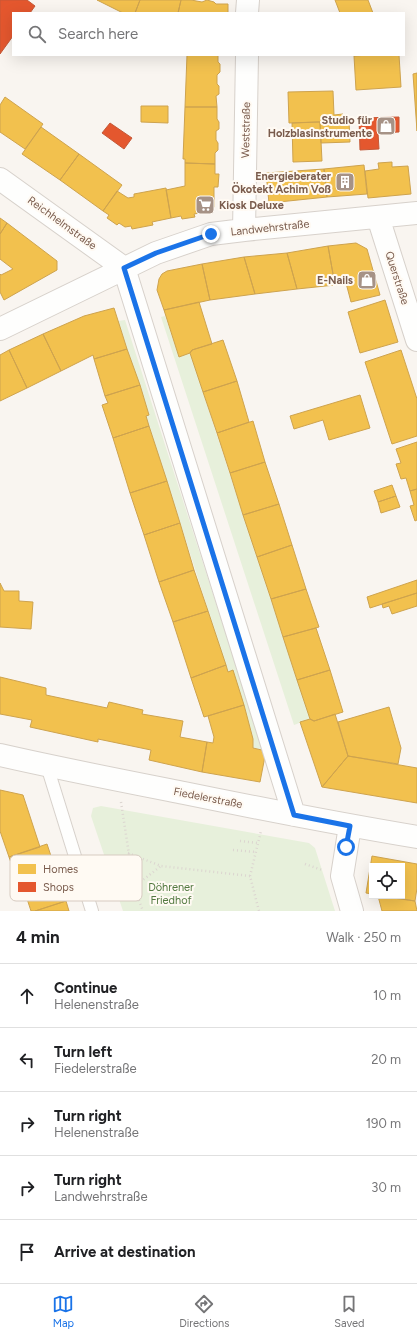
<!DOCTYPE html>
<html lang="en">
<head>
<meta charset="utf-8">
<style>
	body { margin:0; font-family:Figtree,sans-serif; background:#f6f6f6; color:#202124 }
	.controls { position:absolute; right:12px; bottom:12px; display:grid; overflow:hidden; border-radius:0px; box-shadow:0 4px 16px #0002 }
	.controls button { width:36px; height:36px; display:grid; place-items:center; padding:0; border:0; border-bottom:1px solid #e0e0e0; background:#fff; color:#202124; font:20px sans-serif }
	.stop { position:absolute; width:12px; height:12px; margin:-9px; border:3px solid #1a73e8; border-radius:50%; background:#fff }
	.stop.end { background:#1a73e8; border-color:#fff; box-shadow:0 1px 4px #0008 }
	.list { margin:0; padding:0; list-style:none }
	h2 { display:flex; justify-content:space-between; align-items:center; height:52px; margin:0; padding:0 16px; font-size:17px }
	h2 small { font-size:13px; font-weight:400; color:#757577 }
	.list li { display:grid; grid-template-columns:26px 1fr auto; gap:12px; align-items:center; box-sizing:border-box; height:64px; padding:0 16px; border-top:1px solid #e0e0e0 }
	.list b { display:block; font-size:15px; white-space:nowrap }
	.list p { margin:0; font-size:13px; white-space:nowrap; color:#757577 }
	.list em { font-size:13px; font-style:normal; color:#757577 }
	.icon { flex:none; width:22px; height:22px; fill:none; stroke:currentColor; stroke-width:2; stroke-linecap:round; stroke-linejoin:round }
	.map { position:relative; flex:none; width:417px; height:911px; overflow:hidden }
	.search { position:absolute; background:#fff; box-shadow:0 4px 16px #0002; left:12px; right:12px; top:12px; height:44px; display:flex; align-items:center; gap:10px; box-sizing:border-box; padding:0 14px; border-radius:0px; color:#757577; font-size:15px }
	.sheet { height:372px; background:#fff }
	nav { display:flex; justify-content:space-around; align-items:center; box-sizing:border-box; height:56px; border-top:1px solid #e0e0e0; background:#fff; font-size:11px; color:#757577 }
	nav a { display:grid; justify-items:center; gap:2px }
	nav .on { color:#1a73e8 }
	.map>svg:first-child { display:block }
	.green { fill:#e7f0db }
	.homes { fill:#f2c14e; stroke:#cea34e }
	.shops { fill:#e4572e; stroke:#c45837 }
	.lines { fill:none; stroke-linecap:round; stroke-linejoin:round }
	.service-casing { stroke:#d7d1cb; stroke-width:14 }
	.minor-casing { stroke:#d7d1cb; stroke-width:24 }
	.path { stroke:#dcd5d0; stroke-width:2.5; stroke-dasharray:1 3; stroke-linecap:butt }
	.service { stroke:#fefefd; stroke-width:12 }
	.minor { stroke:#fefefd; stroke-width:22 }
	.route { stroke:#1a73e8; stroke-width:5 }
	.labels { text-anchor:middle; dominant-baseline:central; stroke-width:4; stroke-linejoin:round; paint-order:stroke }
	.poi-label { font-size:11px; font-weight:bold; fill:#7a5c4d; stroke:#fffaf3; text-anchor:end }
	.street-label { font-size:11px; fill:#7a5c4d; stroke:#fffaf3 }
	.park-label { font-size:11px; fill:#537a41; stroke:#fffaf3 }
	.key { fill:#fffaf3; stroke:#d7cbc1; stroke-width:1 }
	.key-label { font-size:11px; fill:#7a5c4d }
</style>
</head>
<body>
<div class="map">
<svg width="417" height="911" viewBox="0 0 417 911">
	<rect width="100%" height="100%" fill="#f9f5f0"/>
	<path class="green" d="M 165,316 L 179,357 L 190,353 L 310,719 L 294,725 L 161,317 Z
		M 125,320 L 263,750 L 253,748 L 253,739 L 233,671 L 228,672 L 146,416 L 149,414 L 118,321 Z
		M 101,806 L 309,843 L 315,848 L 335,911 L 123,911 L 91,816 L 93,808 Z"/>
	<path class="homes" d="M 97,0 L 140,0 L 135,13 L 123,13 Z
		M 140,0 L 181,0 L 178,13 L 135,13 Z
		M 181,0 L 191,0 L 202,2 L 207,0 L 214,2 L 216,4 L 228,4 L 228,13 L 178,13 Z
		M 335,0 L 368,0 L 373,13 L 340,13 Z
		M 187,55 L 218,55 L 218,62 L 220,64 L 220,72 L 217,75 L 217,84 L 219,86 L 219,94 L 216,96 L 217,107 L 185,107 Z
		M 369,55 L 399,55 L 401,87 L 356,90 L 354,56 Z
		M 417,73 L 417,131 L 413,74 Z
		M 333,91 L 334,115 L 343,114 L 344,121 L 289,123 L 288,92 Z
		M 5,97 L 43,124 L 25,149 L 0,132 L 0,105 Z
		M 141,106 L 168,106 L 168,123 L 141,122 Z
		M 185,107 L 217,107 L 217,119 L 219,122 L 219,129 L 216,131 L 216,140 L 218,143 L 218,150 L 215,153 L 215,164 L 185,163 L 185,159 L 183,159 Z
		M 349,121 L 350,142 L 321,143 L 320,122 Z
		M 320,122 L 322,161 L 293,162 L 292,123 Z
		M 41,127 L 79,154 L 60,180 L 22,154 Z
		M 79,154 L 122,185 L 103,211 L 60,180 Z
		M 392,162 L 392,167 L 408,166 L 411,194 L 368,198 L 365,171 L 379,169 L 378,163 Z
		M 185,163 L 215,164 L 215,174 L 219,174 L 218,187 L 214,187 L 214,207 L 211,211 L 194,214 L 195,217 L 182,219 L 181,216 L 171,218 L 166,190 L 185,186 Z
		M 364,165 L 367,194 L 327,197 L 324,169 Z
		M 324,169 L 327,197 L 269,203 L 266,173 Z
		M 166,188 L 171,218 L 152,222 L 153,225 L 132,229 L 131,226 L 125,227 L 119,223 L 117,225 L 107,218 L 109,215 L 103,211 L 117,191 L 128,198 L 134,197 L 134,194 Z
		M 0,218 L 7,223 L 0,234 Z
		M 7,223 L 57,261 L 57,270 L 4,300 L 0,292 L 0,274 L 1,275 L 13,269 L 0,259 L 0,234 Z
		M 356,243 L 367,249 L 380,295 L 351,302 L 346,283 L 335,285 L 328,246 Z
		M 328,246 L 335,285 L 297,289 L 287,253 Z
		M 287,253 L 297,289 L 255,294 L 244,257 Z
		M 244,257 L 255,294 L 210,300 L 202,264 Z
		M 202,264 L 210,300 L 164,310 L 157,290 L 159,279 L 162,274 L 167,271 Z
		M 385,300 L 398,342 L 360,353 L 348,312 Z
		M 199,302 L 212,344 L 192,350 L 190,353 L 179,357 L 164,310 Z
		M 114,308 L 127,349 L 94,359 L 93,355 L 61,371 L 43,334 L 84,316 Z
		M 43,334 L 61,371 L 27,388 L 9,350 Z
		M 223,340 L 237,381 L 203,392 L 190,353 L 192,350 Z
		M 127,349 L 140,385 L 105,396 L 94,359 Z
		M 9,350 L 27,388 L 0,401 L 0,355 Z
		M 401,350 L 417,399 L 417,436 L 392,444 L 365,362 Z
		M 237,381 L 249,422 L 217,433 L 203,392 Z
		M 140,385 L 149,415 L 146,416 L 149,426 L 113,438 L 102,405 L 108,403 L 105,396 Z
		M 360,395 L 370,428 L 329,440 L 323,420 L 294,429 L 290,416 Z
		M 253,421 L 265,462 L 230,473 L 217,433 Z
		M 149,426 L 167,481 L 130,493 L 113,438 Z
		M 417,442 L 417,489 L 410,491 L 406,478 L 401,479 L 396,464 L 401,463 L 396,449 Z
		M 265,462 L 279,504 L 243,515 L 230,473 Z
		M 167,481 L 180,523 L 144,535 L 130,493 Z
		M 392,485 L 396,496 L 378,502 L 374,491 Z
		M 417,489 L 417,520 L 415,521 L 410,506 L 414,505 L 410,491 Z
		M 396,496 L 400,507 L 381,513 L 378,502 Z
		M 279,504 L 292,545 L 257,557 L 243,515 Z
		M 180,523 L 194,570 L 159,582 L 144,535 Z
		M 292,545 L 306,589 L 271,599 L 257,557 Z
		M 194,570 L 208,611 L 173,622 L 159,582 Z
		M 417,580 L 417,593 L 370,608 L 367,597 Z
		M 0,583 L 4,591 L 19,591 L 19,601 L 33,602 L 31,629 L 0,627 Z
		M 306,589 L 319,627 L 283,637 L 271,599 Z
		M 417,593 L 417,606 L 392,614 L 389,606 L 383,608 L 382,604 Z
		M 208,611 L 226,665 L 191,678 L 173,622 Z
		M 316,628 L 330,670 L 297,680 L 283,637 Z
		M 226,665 L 228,672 L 233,670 L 244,705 L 204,717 L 191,678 Z
		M 330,670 L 343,712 L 314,721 L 310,719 L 297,680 Z
		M 0,677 L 46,688 L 46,695 L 107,708 L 109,702 L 143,710 L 142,714 L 183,721 L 180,737 L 207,742 L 202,772 L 149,760 L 151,750 L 98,739 L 98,742 L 30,727 L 32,720 L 0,714 Z
		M 244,705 L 253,739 L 253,748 L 266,751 L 260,782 L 202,772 L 207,742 L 213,743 L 214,737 L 208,716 Z
		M 389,707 L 401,748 L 398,764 L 348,756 L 338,722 Z
		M 335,714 L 348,756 L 322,787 L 300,722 L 310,719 L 314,721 Z
		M 348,756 L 417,768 L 417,803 L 322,787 Z
		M 0,790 L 23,795 L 40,847 L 9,857 L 0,831 Z
		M 47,844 L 66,901 L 35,911 L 31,911 L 16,865 L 12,866 L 9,857 Z
		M 372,856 L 417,864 L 417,888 L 415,901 L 385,896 L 402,896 L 402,866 L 372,866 L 372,894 L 366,893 Z
		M 378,896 L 415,901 L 417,911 L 382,911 Z
		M 66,901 L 69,911 L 35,911 Z"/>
	<path class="shops" d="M 0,0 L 27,0 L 35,6 L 30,13 L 13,13 L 13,36 L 0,54 Z
		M 399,117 L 399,132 L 378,133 L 379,149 L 360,150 L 359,118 Z
		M 110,123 L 132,138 L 124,149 L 102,133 Z"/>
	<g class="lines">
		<defs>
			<path id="service" d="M 47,766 L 92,911"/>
			<path id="minor" d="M 247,13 L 248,0
				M 0,179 L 124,268 L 294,815
				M 378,217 L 417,340
				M 244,230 L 247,55
				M 0,329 L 156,253 L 211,234 L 244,230 L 417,213
				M 0,755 C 61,769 123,781 184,793 C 262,809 339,824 417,837
				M 350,826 L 342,876 L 352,911"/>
		</defs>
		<use href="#service" class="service-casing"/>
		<use href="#minor" class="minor-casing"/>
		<path class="path" d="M 121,802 L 134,887 L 143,911
			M 240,841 L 258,843
			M 233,850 L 256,852
			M 128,853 L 161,866 L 250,876 L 259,911
			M 305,864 L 322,870
			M 250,876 L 261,831
			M 134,887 L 161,866"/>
		<use href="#service" class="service"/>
		<use href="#minor" class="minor"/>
	</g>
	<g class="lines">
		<path class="route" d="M 211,234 L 156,253 L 124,268 L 294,815 L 350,826 L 346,847"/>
	</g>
	<defs>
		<symbol id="shop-square" viewBox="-11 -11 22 22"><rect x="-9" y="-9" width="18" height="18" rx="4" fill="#a69286" stroke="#fffaf3"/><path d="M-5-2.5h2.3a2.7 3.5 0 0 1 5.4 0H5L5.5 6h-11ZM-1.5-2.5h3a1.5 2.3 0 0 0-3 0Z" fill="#fff"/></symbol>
		<symbol id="building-square" viewBox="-11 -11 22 22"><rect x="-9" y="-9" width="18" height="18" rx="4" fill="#a69286" stroke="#fffaf3"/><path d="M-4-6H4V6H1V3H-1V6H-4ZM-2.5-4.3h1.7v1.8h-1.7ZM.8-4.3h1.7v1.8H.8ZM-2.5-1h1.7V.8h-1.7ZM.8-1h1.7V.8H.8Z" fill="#fff"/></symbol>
		<symbol id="supermarket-square" viewBox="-11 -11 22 22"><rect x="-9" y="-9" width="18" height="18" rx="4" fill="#a69286" stroke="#fffaf3"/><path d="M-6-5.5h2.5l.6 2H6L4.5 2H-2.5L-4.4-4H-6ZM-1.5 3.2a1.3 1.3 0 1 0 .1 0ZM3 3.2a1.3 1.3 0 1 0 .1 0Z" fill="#fff"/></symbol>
	</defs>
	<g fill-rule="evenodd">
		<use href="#shop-square" x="375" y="115" width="22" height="22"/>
		<use href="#building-square" x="334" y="171" width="22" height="22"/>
		<use href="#supermarket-square" x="194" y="194" width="22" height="22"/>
		<use href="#shop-square" x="356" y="269" width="22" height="22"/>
	</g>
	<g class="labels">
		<g class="poi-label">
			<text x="372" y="120">Studio für<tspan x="372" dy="13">Holzblasinstrumente</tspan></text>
			<text x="331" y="176">Energieberater<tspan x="331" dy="13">Ökotekt Achim Voß</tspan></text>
			<text x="219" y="205" text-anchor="start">Kiosk Deluxe</text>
			<text x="353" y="280">E-Nails</text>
		</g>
		<g class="street-label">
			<text transform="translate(246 130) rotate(-89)">Weststraße</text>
			<text transform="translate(62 223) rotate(36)">Reichhelmstraße</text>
			<text transform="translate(270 228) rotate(-6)">Landwehrstraße</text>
			<text transform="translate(397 278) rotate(72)">Querstraße</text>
			<text transform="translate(208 798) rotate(11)">Fiedelerstraße</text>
		</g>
		<g class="park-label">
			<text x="171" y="887">Döhrener<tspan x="171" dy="13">Friedhof</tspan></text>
		</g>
	</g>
	<rect x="10" y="855" width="132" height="46" rx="6" class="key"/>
	<rect x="18" y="864" width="18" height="10" fill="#f2c14e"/>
	<rect x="18" y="882" width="18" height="10" fill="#e4572e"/>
	<g class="key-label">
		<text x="43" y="873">Homes</text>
		<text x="43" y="891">Shops</text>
	</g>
</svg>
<div class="controls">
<button><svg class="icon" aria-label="locate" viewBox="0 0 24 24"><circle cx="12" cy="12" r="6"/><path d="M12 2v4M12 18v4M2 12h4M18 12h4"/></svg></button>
</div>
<div class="stop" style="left:346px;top:847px"></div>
<div class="stop end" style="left:211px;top:234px"></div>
<div class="search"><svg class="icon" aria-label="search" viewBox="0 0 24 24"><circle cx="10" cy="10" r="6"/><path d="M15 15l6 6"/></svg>Search here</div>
</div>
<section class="sheet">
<h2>4 min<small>Walk · 250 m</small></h2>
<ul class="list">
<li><svg class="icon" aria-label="ahead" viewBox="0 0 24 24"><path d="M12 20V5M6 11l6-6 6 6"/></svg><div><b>Continue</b><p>Helenenstraße</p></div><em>10 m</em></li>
<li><svg class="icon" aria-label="left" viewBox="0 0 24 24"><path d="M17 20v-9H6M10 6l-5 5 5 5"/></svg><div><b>Turn left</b><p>Fiedelerstraße</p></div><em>20 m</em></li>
<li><svg class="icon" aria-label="right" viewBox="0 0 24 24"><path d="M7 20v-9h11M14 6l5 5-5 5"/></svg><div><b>Turn right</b><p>Helenenstraße</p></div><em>190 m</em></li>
<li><svg class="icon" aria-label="right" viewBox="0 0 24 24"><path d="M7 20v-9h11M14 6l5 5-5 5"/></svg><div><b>Turn right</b><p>Landwehrstraße</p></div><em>30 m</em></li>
<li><svg class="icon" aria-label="arrive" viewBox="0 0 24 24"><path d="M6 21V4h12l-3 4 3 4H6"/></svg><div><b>Arrive at destination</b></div></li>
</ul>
</section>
<nav>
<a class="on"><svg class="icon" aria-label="map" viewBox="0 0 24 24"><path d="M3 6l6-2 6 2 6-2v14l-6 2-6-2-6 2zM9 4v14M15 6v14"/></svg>Map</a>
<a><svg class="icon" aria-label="directions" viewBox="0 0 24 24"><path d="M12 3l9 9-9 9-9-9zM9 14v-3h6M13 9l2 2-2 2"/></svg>Directions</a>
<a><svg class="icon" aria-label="saved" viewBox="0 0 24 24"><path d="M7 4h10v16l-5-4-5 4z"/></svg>Saved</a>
</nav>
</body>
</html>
